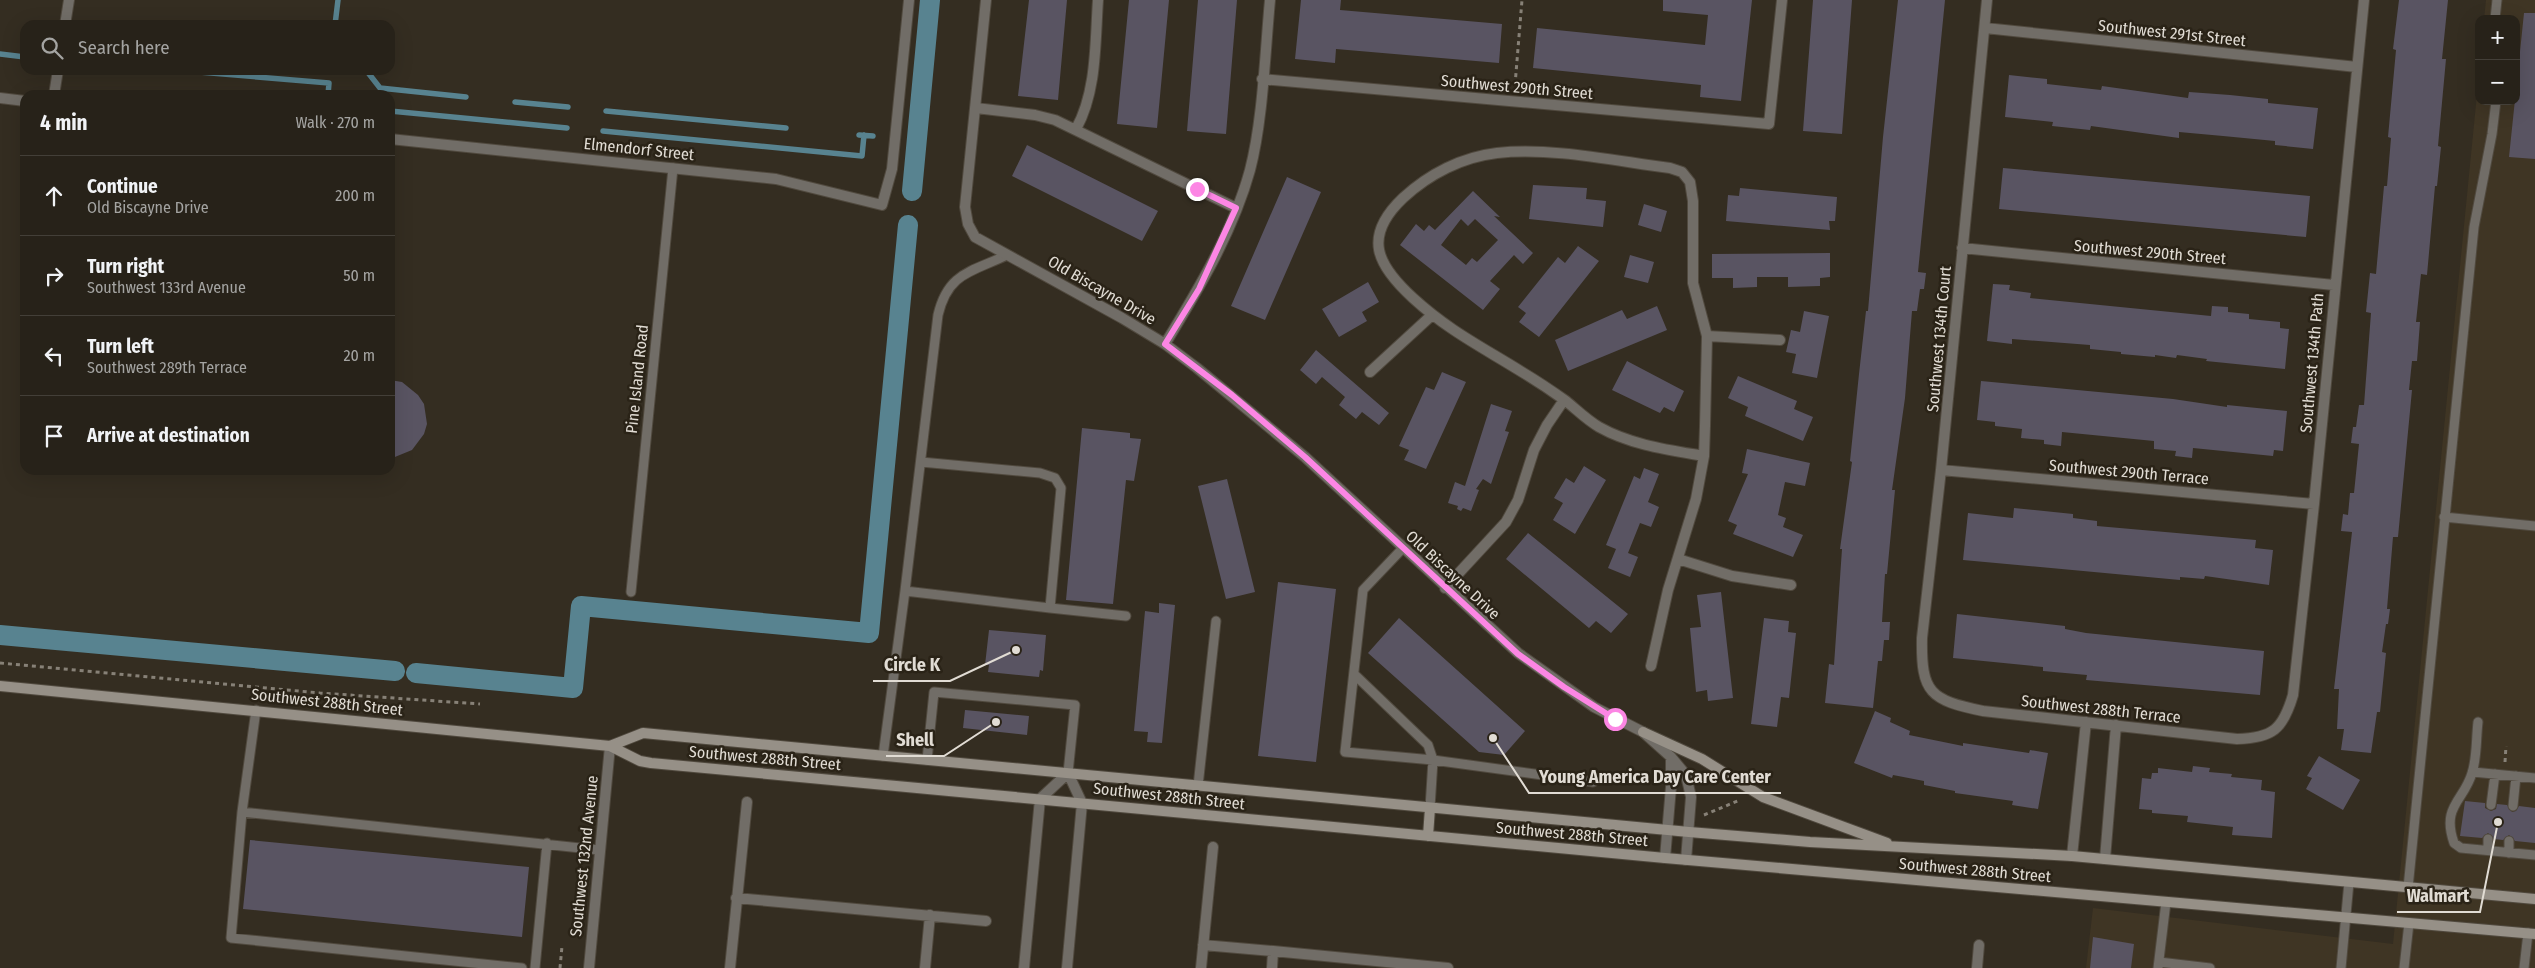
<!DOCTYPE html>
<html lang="en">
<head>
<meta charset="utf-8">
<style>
	body { margin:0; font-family:"Fira Sans Condensed",sans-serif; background:#332f26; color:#f1f3f6 }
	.controls { position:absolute; right:15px; top:15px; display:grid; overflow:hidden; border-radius:10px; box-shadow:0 5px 20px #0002 }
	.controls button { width:45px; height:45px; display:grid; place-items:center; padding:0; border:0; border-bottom:1px solid #433f38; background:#272219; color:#f1f3f6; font:25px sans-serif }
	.stop { position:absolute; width:15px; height:15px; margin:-11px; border:4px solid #fc86e4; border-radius:50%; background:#fff }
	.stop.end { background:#fc86e4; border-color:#fff; box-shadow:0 1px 5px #0008 }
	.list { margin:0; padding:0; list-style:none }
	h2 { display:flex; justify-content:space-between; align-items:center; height:65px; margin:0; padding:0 20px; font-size:21px }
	h2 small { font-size:16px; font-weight:400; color:#a4a4a2 }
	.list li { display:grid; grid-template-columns:32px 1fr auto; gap:15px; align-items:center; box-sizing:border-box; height:80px; padding:0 20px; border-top:1px solid #433f38 }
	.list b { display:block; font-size:19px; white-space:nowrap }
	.list p { margin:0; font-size:16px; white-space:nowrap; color:#a4a4a2 }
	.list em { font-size:16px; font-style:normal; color:#a4a4a2 }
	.icon { flex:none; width:28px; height:28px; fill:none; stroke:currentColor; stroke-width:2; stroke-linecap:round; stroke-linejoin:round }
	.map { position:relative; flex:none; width:2535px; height:968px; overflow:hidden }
	.search { position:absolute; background:#272219; box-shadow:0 5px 20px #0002; left:20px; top:20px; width:375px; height:55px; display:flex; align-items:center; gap:12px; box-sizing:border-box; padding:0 18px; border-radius:15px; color:#a4a4a2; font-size:19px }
	.panel { position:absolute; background:#272219; box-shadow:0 5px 20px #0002; left:20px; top:90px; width:375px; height:385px; border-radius:15px }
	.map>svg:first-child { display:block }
	.built { fill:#3f3524 }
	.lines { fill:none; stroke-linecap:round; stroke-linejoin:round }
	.stream { stroke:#588390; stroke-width:5.5 }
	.canal { stroke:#588390; stroke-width:20 }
	.building { fill:#595462; fill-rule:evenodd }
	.service-casing { stroke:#50493e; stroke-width:11 }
	.minor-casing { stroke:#50493e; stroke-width:12 }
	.tertiary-casing { stroke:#50493e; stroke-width:12 }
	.secondary-casing { stroke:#50493e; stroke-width:12 }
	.path { stroke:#878177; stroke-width:3; stroke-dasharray:4 4; stroke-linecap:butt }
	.service { stroke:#716d67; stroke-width:9 }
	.minor { stroke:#716d67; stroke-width:10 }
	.tertiary { stroke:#716d67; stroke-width:10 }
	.secondary { stroke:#969087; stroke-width:10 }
	.route { stroke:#fc86e4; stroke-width:6 }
	.labels { text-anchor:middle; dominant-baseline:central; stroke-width:5; stroke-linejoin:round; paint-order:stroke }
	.street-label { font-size:16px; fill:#e1dcd4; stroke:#2a2317 }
	.leader { fill:none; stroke:#e1dcd4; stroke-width:2 }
	.callout-dot { fill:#e1dcd4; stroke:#2a2317; stroke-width:2 }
	.callout-label { font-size:18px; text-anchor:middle; font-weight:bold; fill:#e1dcd4; stroke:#2a2317; stroke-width:5; stroke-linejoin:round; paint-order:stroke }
</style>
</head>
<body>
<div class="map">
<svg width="2535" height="968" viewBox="0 0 2535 968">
	<rect width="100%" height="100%" fill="#342d21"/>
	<path class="built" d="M 2486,0 L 2535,0 L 2535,968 L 2086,968 L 2093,908 L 2393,944 L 2479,74 L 2479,101 L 2516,101 L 2516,19 L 2484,19 Z"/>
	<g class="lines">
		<path class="stream" d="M 335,25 L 338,0
			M 0,54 L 25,57
			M 175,70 L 329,83 L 328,95
			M 366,70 L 380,88 L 466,97
			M 515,102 L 568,107
			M 390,111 L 567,128
			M 606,111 L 786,128
			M 603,131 L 862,156 L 864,135
			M 859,135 L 873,136"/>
		<path class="canal" d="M 912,191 L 930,0
			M 0,635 L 395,671
			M 416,673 L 573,688 L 581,606 L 869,633 L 908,225"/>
	</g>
	<path class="building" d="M 1029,0 L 1067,0 L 1058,100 L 1018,96 Z
		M 1129,0 L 1169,0 L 1157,128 L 1117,124 Z
		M 1198,0 L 1237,0 L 1226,134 L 1187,131 Z
		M 1301,0 L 1341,0 L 1340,10 L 1502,24 L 1499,63 L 1336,49 L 1335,63 L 1295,59 Z
		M 1663,0 L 1752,0 L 1741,101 L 1700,97 L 1701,85 L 1533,68 L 1537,28 L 1705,45 L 1708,15 L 1663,11 Z
		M 1813,0 L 1852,0 L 1842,134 L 1803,131 Z
		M 1898,0 L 1945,0 L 1918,272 L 1926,273 L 1924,289 L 1920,289 L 1917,311 L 1912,311 L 1905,398 L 1892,490 L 1895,490 L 1887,574 L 1885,574 L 1882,622 L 1890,622 L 1889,640 L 1884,640 L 1882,661 L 1878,661 L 1873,708 L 1825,703 L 1829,664 L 1834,665 L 1842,549 L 1840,549 L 1852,462 L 1850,461 L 1859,374 L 1866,311 L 1868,311 L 1883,137 Z
		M 2399,0 L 2448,0 L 2442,59 L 2446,59 L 2438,146 L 2441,147 L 2437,186 L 2435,186 L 2427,275 L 2421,274 L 2416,322 L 2420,322 L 2417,361 L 2412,361 L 2409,390 L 2412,390 L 2398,537 L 2393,537 L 2387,609 L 2390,609 L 2388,624 L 2386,624 L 2382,652 L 2386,653 L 2380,712 L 2377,712 L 2371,753 L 2341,750 L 2344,729 L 2337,729 L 2339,689 L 2334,689 L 2352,532 L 2341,531 L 2343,514 L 2348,515 L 2350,493 L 2354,493 L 2359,444 L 2351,443 L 2353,427 L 2356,427 L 2359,405 L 2364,405 L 2371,313 L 2366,312 L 2370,273 L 2376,274 L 2384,186 L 2387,186 L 2391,138 L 2388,137 L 2396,50 L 2393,49 Z
		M 2524,13 L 2535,13 L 2535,159 L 2509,157 Z
		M 2009,75 L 2047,79 L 2047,84 L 2101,90 L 2102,86 L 2188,98 L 2189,92 L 2230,95 L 2268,99 L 2268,103 L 2318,108 L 2313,149 L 2275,145 L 2275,141 L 2223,136 L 2179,132 L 2179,138 L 2091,126 L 2090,130 L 2052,126 L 2053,122 L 2005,117 Z
		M 1027,145 L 1158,211 L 1142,241 L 1012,176 Z
		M 2003,168 L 2310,196 L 2306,237 L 1999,209 Z
		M 1287,177 L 1321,192 L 1265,320 L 1231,306 Z
		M 1533,185 L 1587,188 L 1586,199 L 1606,201 L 1603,227 L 1529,219 Z
		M 1740,188 L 1837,197 L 1835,221 L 1829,221 L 1830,230 L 1726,221 L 1728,195 L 1739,196 Z
		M 1473,191 L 1500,217 L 1494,216 L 1533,253 L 1523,264 L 1514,255 L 1490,281 L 1500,289 L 1483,310 L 1400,245 L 1416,224 L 1424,231 L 1429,225 L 1435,230 ZM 1461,219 L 1468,226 L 1475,219 L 1498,240 L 1477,262 L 1472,258 L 1466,265 L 1441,245 Z
		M 1644,204 L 1667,211 L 1661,232 L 1638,225 Z
		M 1578,246 L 1599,261 L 1539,337 L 1519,322 L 1526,313 L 1518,307 L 1558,257 L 1565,263 Z
		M 1830,253 L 1830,277 L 1820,278 L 1820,286 L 1788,287 L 1788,277 L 1757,277 L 1757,287 L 1733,288 L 1733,278 L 1712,278 L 1712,254 Z
		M 1630,255 L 1654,262 L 1648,283 L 1624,277 Z
		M 1368,282 L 1379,302 L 1362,312 L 1367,321 L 1339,337 L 1322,309 Z
		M 1993,284 L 2010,285 L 2009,290 L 2031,293 L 2030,298 L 2211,316 L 2212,306 L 2228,307 L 2228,312 L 2249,314 L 2249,319 L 2280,322 L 2280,328 L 2289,329 L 2285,369 L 2206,361 L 2207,359 L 2177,355 L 2176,358 L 2155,355 L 2155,357 L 2121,354 L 2121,352 L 2090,349 L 2090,345 L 2012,339 L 2012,344 L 1987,341 Z
		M 1657,306 L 1667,330 L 1568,371 L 1555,340 L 1622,310 L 1627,319 Z
		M 1804,311 L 1829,316 L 1817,378 L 1792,373 L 1796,354 L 1786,352 L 1791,330 L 1800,332 Z
		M 1316,350 L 1389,413 L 1379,425 L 1362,412 L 1356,419 L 1339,405 L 1345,397 L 1322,377 L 1316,384 L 1300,370 Z
		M 1627,361 L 1684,391 L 1674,412 L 1664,407 L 1660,413 L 1612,390 Z
		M 1442,372 L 1466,382 L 1426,469 L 1404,460 L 1409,450 L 1399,446 L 1426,387 L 1434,390 Z
		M 1738,376 L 1797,401 L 1794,409 L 1813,417 L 1803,441 L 1745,416 L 1748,407 L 1728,398 Z
		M 390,380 L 402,382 L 418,395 L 424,404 L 427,424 L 424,434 L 412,450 L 390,459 Z
		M 1981,381 L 2173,399 L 2227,407 L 2227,405 L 2287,411 L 2283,451 L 2274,450 L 2273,456 L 2193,448 L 2192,458 L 2175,456 L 2176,451 L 2154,449 L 2154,441 L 2062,432 L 2061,446 L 2044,444 L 2044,440 L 2021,438 L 2022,429 L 1995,426 L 1995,422 L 1977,420 Z
		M 1491,404 L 1512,411 L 1505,431 L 1509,432 L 1491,484 L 1483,479 L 1476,489 L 1479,490 L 1471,511 L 1463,508 L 1461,511 L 1457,509 L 1458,506 L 1448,503 L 1455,482 L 1465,486 Z
		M 1082,428 L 1130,433 L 1130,438 L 1141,439 L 1134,481 L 1126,480 L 1113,604 L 1066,600 Z
		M 1747,449 L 1810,463 L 1805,486 L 1785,482 L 1778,515 L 1786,518 L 1783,527 L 1803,535 L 1793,557 L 1733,534 L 1737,525 L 1728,521 L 1748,474 L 1742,473 Z
		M 1584,466 L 1606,480 L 1575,534 L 1553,520 L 1563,503 L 1554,498 L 1566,478 L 1574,483 Z
		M 1644,468 L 1659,474 L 1648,502 L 1659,507 L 1651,527 L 1640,523 L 1628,553 L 1638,557 L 1630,577 L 1608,568 L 1616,549 L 1606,545 L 1634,476 L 1640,479 Z
		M 1227,479 L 1255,592 L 1226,599 L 1198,486 Z
		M 2014,508 L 2073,514 L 2073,518 L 2097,521 L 2097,526 L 2256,540 L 2255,548 L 2273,550 L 2269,585 L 2205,576 L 2204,579 L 2180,577 L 2180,580 L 1963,560 L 1968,513 L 2013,518 Z
		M 1528,533 L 1628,614 L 1611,633 L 1596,621 L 1589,628 L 1506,559 Z
		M 1278,582 L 1336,589 L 1316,762 L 1258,756 Z
		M 1721,592 L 1733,698 L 1708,701 L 1707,690 L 1696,692 L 1690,628 L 1701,627 L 1697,595 Z
		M 1159,603 L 1175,605 L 1162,743 L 1147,742 L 1148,732 L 1134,731 L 1145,611 L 1159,613 Z
		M 1957,614 L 2065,626 L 2065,629 L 2086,633 L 2264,651 L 2260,695 L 2086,680 L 2087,675 L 2043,671 L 2043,667 L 1953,658 Z
		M 1399,618 L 1525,731 L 1504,755 L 1479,752 L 1368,653 Z
		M 1764,618 L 1789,621 L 1788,632 L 1796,633 L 1789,698 L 1781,697 L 1777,727 L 1751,724 Z
		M 989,630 L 1046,635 L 1043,671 L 1040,670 L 1039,677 L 988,672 L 989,665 L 985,665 Z
		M 965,710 L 1029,716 L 1027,735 L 963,728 Z
		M 1875,711 L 1891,718 L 1890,722 L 1910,731 L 1909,735 L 1963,746 L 1963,743 L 2029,753 L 2030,750 L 2048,753 L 2038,809 L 2012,805 L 2013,801 L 1955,793 L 1955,791 L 1924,785 L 1924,781 L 1893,775 L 1892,778 L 1854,763 Z
		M 2319,756 L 2360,780 L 2343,810 L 2306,789 L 2312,778 L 2307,776 Z
		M 2193,766 L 2210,768 L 2209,772 L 2232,774 L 2231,777 L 2262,780 L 2261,790 L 2275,792 L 2272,838 L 2232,835 L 2233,827 L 2187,822 L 2188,816 L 2152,813 L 2152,810 L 2139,809 L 2142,778 L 2151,779 L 2152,773 L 2158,773 L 2158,768 L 2192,772 Z
		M 2465,801 L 2485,803 L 2485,808 L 2491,811 L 2496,809 L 2497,804 L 2507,805 L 2512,812 L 2516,811 L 2519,806 L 2535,808 L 2535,843 L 2515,841 L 2509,835 L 2503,840 L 2494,839 L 2488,833 L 2482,838 L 2460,836 Z
		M 250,840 L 529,867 L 522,937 L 243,909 Z
		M 2093,937 L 2134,944 L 2131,968 L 2090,968 Z"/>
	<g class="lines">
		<defs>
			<path id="service" d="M 2495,19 L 2497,0
				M 921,462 L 1040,473 L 1055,478 L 1061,488 L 1050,608 L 905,591 L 938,315 C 948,272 972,272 1007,255
				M 2444,517 L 2535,526
				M 1403,548 L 1363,590 L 1345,752 L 1433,760 L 1593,782
				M 631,592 L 673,168
				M 1050,608 L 1126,616
				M 1354,674 L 1428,745 L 1433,760 L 1430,808
				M 2478,722 C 2476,739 2477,758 2472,773 C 2464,801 2441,806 2454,843 L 2461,848 L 2535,855
				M 883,756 L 905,591
				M 927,760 L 934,692 L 1075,705 L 1068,773
				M 2473,772 L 2535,778
				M 1198,786 L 1216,621
				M 2491,805 L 2495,774
				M 2513,806 L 2516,776
				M 242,812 L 256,710
				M 2488,850 L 2488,839
				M 2509,853 L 2509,841
				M 2408,888 L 2474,227 L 2492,134 L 2496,101
				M 2159,962 L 2210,968
				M 522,968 L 231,938 L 242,812 L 599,850
				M 535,968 L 547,843
				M 2158,968 L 2166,902
				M 2341,968 L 2349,882
				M 2404,968 L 2409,923
				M 2524,968 L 2528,933"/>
			<path id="minor" d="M 986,0 L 965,207 L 968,224 L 975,237 L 1122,318 L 1165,344 L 1197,368 L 1305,457 L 1518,653 L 1594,707 L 1643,732 L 1671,757 L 1686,775 L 1691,797 L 1686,860
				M 1987,0 L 1941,470 L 1922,638 C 1921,693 1930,700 1983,711 L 2237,739 C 2273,738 2283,729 2293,695 L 2314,504 L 2364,0
				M 65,25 L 69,0
				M 1985,28 L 2357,67
				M 1262,79 L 1769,124 L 1782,0
				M 54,95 L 58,70
				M 0,98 L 25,101
				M 976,108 L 1035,115 L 1055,120 L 1236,208
				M 1076,129 C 1097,91 1095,43 1098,0
				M 390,139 L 776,179 L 882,205 L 892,169 L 909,0
				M 1962,248 L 2334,285
				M 1707,336 L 1780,340
				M 1165,344 C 1198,290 1233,232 1250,170 C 1263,120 1265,53 1270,0
				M 1370,372 L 1432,315
				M 1941,470 L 2314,504
				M 1678,559 L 1732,576 L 1791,585
				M 1445,588 L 1506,522 L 1518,500 L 1534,450 L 1547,425 L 1564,400
				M 1651,666 L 1668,590 L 1696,499 L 1704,456 L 1705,426 L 1707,336 L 1693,283 L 1693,201 L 1690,182 L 1682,172 L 1670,168 C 1615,161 1552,147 1497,153 C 1462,157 1429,174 1403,198 C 1362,237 1377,265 1413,298 C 1449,331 1482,347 1522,372 C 1537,381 1552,391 1566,401 C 1577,410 1587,420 1599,427 C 1631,445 1669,450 1704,456
				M 2072,856 L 2086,722
				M 1665,858 L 1671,787 L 1671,757
				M 2105,859 L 2116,725
				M 736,898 L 986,921
				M 1203,945 L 1273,951 L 1272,968
				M 1273,951 L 1448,968
				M 730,968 L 747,802
				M 925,968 L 930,915
				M 1024,968 L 1040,799 L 1068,773 L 1082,803 L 1067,968
				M 1201,968 L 1213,847
				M 1977,968 L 1979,945"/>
			<path id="tertiary" d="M 589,968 L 610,746"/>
			<path id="secondary" d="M 0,686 L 610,746 L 640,761 L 651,763 L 1665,858 L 2535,934
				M 1643,732 L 1702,759 L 1763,797 L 1887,843
				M 610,746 L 643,733 L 1689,832 L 1810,842 L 2072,856 L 2535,899
				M 1428,836 L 1430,808"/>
		</defs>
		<use href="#service" class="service-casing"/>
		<use href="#minor" class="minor-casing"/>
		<use href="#tertiary" class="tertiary-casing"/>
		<use href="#secondary" class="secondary-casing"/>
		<path class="path" d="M 1515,85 L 1522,0
			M 0,663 L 320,693 L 480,704
			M 2505,762 L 2506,746
			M 1704,815 L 1740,800
			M 560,968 L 562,946"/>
		<use href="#service" class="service"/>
		<use href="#minor" class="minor"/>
		<use href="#tertiary" class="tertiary"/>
		<use href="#secondary" class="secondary"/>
	</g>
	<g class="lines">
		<path class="route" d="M 1197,189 L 1236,208 L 1199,289 L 1165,344 L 1232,395 L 1305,457 L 1518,654 L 1564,687 L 1615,719"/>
	</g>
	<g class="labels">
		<g class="street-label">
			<text transform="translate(2172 33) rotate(6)">Southwest 291st Street</text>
			<text transform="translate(1517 87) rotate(5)">Southwest 290th Street</text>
			<text transform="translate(639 149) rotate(6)">Elmendorf Street</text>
			<text transform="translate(2150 252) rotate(5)">Southwest 290th Street</text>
			<text transform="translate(1102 290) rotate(30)">Old Biscayne Drive</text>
			<text transform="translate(1939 339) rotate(-85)">Southwest 134th Court</text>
			<text transform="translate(2312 363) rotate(-85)">Southwest 134th Path</text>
			<text transform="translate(637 379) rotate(-84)">Pine Island Road</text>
			<text transform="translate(2129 472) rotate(5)">Southwest 290th Terrace</text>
			<text transform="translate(1453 575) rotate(43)">Old Biscayne Drive</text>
			<text transform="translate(327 702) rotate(6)">Southwest 288th Street</text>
			<text transform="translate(2101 709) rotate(6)">Southwest 288th Terrace</text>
			<text transform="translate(765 758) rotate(5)">Southwest 288th Street</text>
			<text transform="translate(1169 796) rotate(6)">Southwest 288th Street</text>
			<text transform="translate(1572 834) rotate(5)">Southwest 288th Street</text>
			<text transform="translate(584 856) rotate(-84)">Southwest 132nd Avenue</text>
			<text transform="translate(1975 870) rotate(5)">Southwest 288th Street</text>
		</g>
	</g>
	<path class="leader" d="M1016 650L950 681H873M996 722L944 756H886M1493 738L1529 793H1781M2498 822L2480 912H2397"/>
	<g class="callout-dot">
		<circle cx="1016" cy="650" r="5"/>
		<circle cx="996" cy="722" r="5"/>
		<circle cx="1493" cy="738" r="5"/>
		<circle cx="2498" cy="822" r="5"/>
	</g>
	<g class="callout-label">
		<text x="912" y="671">Circle K</text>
		<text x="915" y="746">Shell</text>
		<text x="1655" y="783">Young America Day Care Center</text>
		<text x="2438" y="902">Walmart</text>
	</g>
</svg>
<div class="controls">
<button>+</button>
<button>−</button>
</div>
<div class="stop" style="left:1615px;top:719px"></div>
<div class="stop end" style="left:1197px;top:189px"></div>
<div class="search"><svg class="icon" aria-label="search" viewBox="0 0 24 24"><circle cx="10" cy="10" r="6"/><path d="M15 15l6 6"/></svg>Search here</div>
<section class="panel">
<h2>4 min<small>Walk · 270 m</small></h2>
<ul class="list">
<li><svg class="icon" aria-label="ahead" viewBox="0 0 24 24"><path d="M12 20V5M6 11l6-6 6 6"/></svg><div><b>Continue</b><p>Old Biscayne Drive</p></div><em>200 m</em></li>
<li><svg class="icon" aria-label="right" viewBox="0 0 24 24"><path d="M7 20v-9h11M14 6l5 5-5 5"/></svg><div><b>Turn right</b><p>Southwest 133rd Avenue</p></div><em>50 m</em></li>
<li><svg class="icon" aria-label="left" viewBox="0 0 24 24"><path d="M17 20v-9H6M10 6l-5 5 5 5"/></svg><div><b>Turn left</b><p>Southwest 289th Terrace</p></div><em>20 m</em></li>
<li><svg class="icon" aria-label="arrive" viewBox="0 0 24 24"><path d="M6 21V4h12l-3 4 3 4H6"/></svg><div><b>Arrive at destination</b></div></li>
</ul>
</section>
</div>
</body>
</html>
